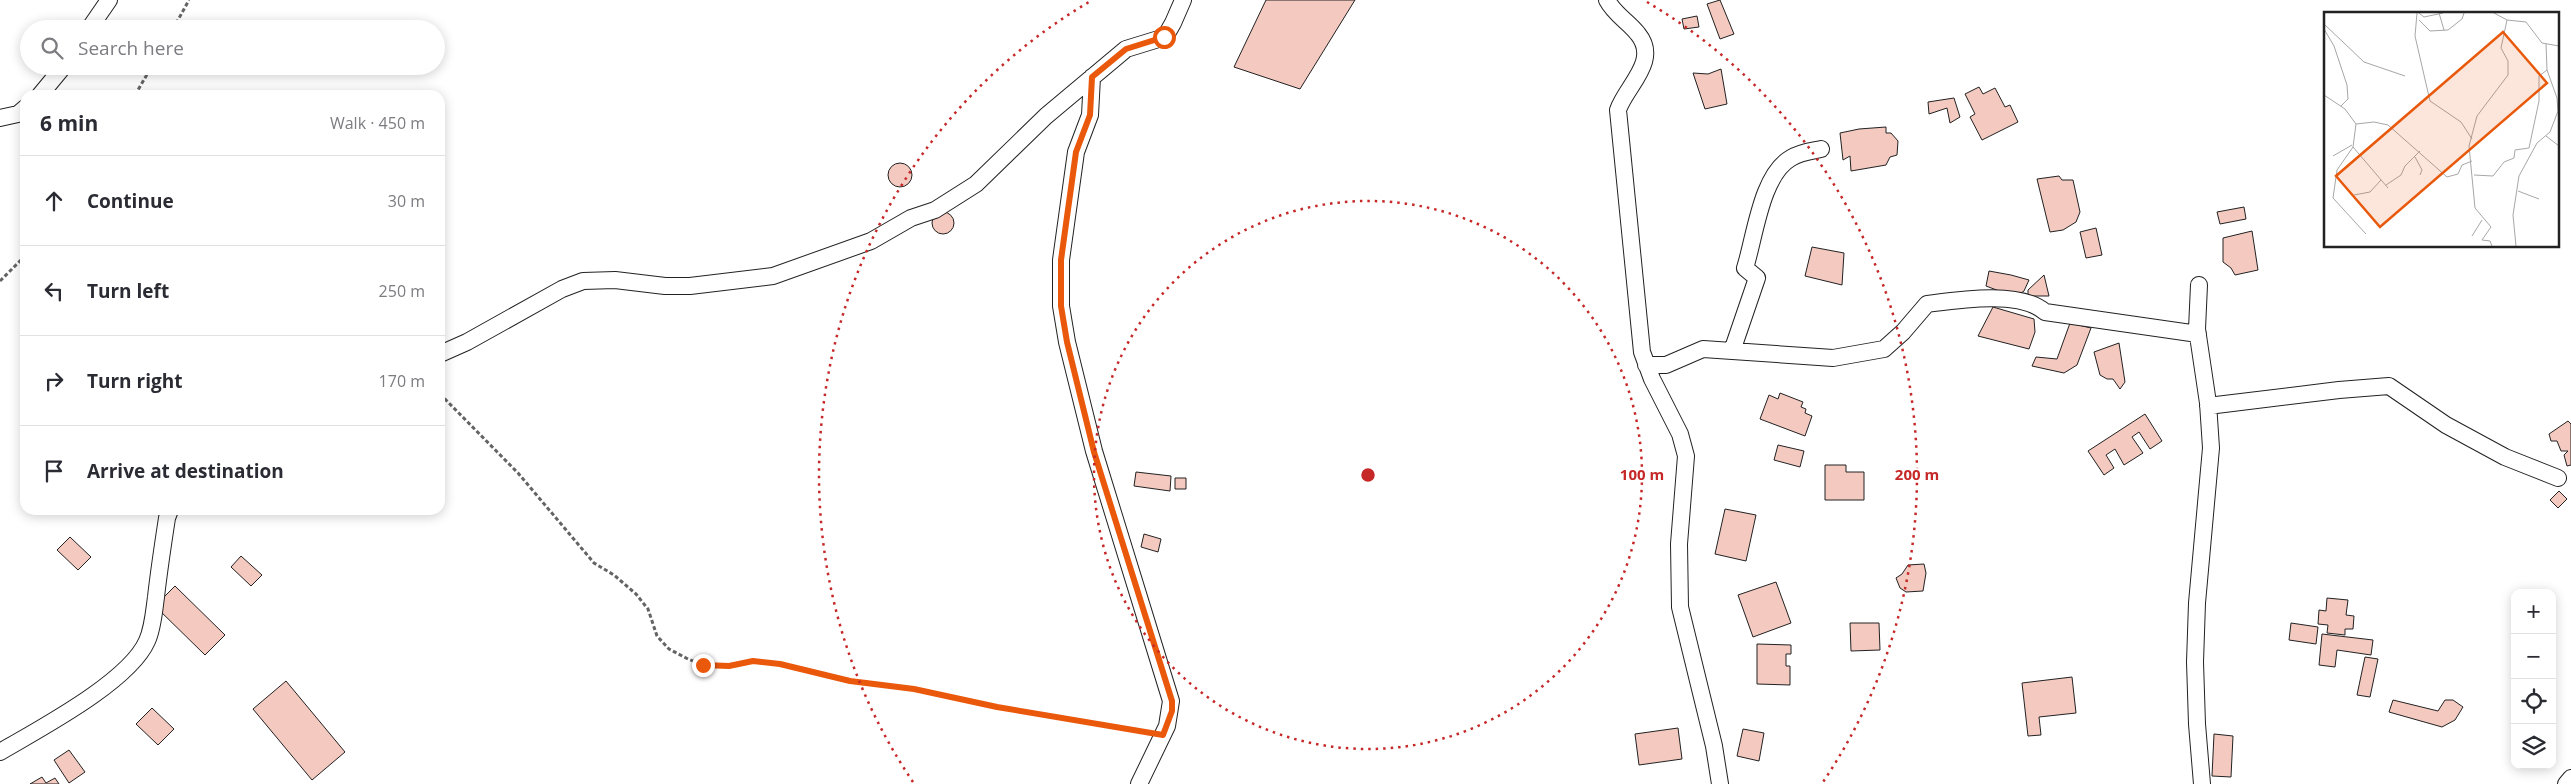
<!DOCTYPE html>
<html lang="en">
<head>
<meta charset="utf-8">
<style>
	body { margin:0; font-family:"Open Sans",sans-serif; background:#f2f2f3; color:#2b2b33 }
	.controls { position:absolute; right:15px; bottom:15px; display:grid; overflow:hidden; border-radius:10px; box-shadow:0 2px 12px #0003 }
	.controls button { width:45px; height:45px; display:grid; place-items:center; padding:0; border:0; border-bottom:1px solid #e1e1e2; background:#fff; color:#2b2b33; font:25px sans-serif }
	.stop { position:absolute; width:15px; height:15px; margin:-11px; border:4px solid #ea580c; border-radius:50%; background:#fff }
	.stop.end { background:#ea580c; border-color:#fff; box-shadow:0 1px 5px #0008 }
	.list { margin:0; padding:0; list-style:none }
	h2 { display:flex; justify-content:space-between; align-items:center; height:65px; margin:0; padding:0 20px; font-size:21px }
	h2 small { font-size:16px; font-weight:400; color:#7c7c81 }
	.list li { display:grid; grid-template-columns:32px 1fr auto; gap:15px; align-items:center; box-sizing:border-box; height:90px; padding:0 20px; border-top:1px solid #e1e1e2 }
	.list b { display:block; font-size:19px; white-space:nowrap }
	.list em { font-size:16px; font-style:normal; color:#7c7c81 }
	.icon { flex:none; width:28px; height:28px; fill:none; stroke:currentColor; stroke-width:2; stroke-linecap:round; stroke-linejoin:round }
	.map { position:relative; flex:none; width:2571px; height:784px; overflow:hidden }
	.search { position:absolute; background:#fff; box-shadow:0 2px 12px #0003; left:20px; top:20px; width:425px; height:55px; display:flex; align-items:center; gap:12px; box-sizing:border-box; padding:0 18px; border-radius:28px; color:#7c7c81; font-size:19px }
	.panel { position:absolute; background:#fff; box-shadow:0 2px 12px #0003; left:20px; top:90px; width:425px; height:425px; border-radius:15px }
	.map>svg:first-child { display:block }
	.building { fill:#f3c9c0; stroke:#222 }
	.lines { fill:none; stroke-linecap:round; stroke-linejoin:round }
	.street-casing { stroke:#222; stroke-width:18 }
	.path { stroke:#646464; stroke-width:3; stroke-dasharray:4 2.5; stroke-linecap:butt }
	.street { stroke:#fff; stroke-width:16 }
	.route { stroke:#ea580c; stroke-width:6 }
	.ring { fill:none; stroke:#c62828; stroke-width:2.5; stroke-dasharray:2.5 5 }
	.inset-road { fill:none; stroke:#a7a7a7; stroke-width:1 }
	.view { fill:#e8590c; fill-opacity:0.15; stroke:#e8590c; stroke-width:2.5 }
	.inset-edge { fill:none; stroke:#222; stroke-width:2.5 }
	.centre { fill:#c62828; stroke:#fff; stroke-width:2.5 }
	.ring-label { font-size:15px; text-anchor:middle; font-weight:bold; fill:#c62828; stroke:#fff; stroke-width:4; stroke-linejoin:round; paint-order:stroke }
</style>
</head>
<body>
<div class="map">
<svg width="2571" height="784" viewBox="0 0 2571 784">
	<rect width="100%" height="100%" fill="#fff"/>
	<path class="building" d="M 1266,0 L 1355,0 L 1300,89 L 1234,67 Z
		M 1720,0 L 1734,34 L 1720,39 L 1707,4 Z
		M 1697,16 L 1699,27 L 1684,29 L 1682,19 Z
		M 1721,69 L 1727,104 L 1705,109 L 1693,73 L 1708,74 Z
		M 1979,87 L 1983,94 L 1995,88 L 2005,107 L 2010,105 L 2018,122 L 1982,140 L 1970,117 L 1975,114 L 1965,94 Z
		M 1954,98 L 1960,117 L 1950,123 L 1947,108 L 1929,114 L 1928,102 Z
		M 1886,127 L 1886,133 L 1891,133 L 1898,141 L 1897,155 L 1890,157 L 1886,165 L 1851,171 L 1850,156 L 1843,160 L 1840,133 L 1859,129 Z
		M888 175a12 12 0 1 1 24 0a12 12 0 1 1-24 0Z
		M 2059,176 L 2062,180 L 2073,180 L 2080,212 L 2076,222 L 2063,230 L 2050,232 L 2037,179 Z
		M 2244,207 L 2246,219 L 2220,224 L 2217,212 Z
		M932 223a11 11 0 1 1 22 0a11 11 0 1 1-22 0Z
		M 2096,228 L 2102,255 L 2086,258 L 2080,232 Z
		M 2252,231 L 2258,270 L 2235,275 L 2231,268 L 2223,262 L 2223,238 Z
		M 1812,247 L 1844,253 L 1842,285 L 1805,276 Z
		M 1989,271 L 2011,275 L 2029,280 L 2024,291 L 2015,297 L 1986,286 Z
		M 2044,275 L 2049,296 L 2028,296 L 2028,290 Z
		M 1993,307 L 2034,319 L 2035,332 L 2029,349 L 1978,336 Z
		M 2070,323 L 2091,328 L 2077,365 L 2064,373 L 2032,366 L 2036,357 L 2057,359 Z
		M 2119,343 L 2125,382 L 2120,389 L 2113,379 L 2107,379 L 2100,375 L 2094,352 Z
		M 1780,393 L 1803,402 L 1801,407 L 1806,409 L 1805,413 L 1812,416 L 1805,436 L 1760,419 L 1769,395 L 1778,399 Z
		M 2145,414 L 2162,441 L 2150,449 L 2139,432 L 2132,437 L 2143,453 L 2124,465 L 2115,449 L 2106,455 L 2114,468 L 2104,475 L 2088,451 Z
		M 2568,421 L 2571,424 L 2571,465 L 2567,466 L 2564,455 L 2568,451 L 2561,451 L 2557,441 L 2551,441 L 2549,434 Z
		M 1778,445 L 1804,451 L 1800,467 L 1774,460 Z
		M 1825,465 L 1846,465 L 1846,472 L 1864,472 L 1864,500 L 1825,500 Z
		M 1136,472 L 1171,476 L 1170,491 L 1134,486 Z
		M 1175,478 L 1186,478 L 1186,489 L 1175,489 Z
		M 2559,491 L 2567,499 L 2558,508 L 2550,500 Z
		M 1725,509 L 1756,515 L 1746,561 L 1715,554 Z
		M 1144,534 L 1161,539 L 1158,552 L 1141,547 Z
		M 70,537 L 91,557 L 78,570 L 57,550 Z
		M 241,556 L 262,575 L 251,586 L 231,567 Z
		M 1924,564 L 1926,573 L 1923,591 L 1906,592 L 1900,588 L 1896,578 L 1902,574 L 1908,565 Z
		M 1776,582 L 1791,623 L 1753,637 L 1738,595 Z
		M 175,586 L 225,635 L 205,655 L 155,606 Z
		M 2327,598 L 2348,600 L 2346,615 L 2354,616 L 2353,629 L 2345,629 L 2345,635 L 2327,633 L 2328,625 L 2318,624 L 2319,610 L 2326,611 Z
		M 1850,623 L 1879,623 L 1880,650 L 1851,651 Z
		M 2291,623 L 2318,627 L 2316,644 L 2289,640 Z
		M 2322,634 L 2373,640 L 2371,655 L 2337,650 L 2335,667 L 2319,665 Z
		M 1757,644 L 1791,645 L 1791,654 L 1786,654 L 1786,666 L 1790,666 L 1790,685 L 1757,684 Z
		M 2365,657 L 2378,659 L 2370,697 L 2357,695 Z
		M 2072,677 L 2076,713 L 2039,717 L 2041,735 L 2028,736 L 2022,683 Z
		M 286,681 L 345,752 L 312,780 L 253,709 Z
		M 2393,700 L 2438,711 L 2445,700 L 2453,700 L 2463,707 L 2455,720 L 2442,727 L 2389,712 Z
		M 152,708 L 174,729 L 158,745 L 136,724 Z
		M 1678,728 L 1682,759 L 1639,765 L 1635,734 Z
		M 1743,729 L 1764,733 L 1759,761 L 1737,756 Z
		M 2214,734 L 2233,736 L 2231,777 L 2212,776 Z
		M 69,750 L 85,772 L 69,783 L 54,760 Z
		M 42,777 L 46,783 L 55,778 L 59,784 L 30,784 Z"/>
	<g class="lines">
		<defs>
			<path id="street" d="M 1607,0 C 1615,15 1628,21 1638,34 C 1660,61 1626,86 1618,110 L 1642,352 L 1652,379 L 1680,434 L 1686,456 L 1679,544 L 1680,607 L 1714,746 L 1720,784
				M 89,29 L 109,0
				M 1092,77 L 1090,115 L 1076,152 L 1061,260 L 1061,306 L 1067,342 L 1094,451 L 1171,701 L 1167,726 L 1139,784
				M 40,95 L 64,66
				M 0,118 L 18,114 L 25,108
				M 2199,285 L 2197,329 L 2208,403 L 2211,448 L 2197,603 L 2195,662 L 2197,724 L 2202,784
				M 1732,351 L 1757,278 L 1745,268 C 1755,237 1761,175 1791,158 C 1800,152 1811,151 1821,149
				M 440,354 L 467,342 L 562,289 L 583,281 L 615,280 L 665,286 L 690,286 L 773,276 L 871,241 L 911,218 L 935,210 L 976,184 L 1046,116 L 1126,49 L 1165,37 L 1173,23 L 1183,0
				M 1646,365 L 1666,365 L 1703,349 L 1833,358 L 1884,349 L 1903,332 L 1927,304 C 1958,300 2020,290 2045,312 L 2198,334
				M 2208,406 L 2339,390 L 2389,386 L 2446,425 L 2505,457 L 2558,478
				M 0,752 C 39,729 129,682 147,641 C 153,628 154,611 156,597 C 159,570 163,544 167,518 L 170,510
				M 2566,784 L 2571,778"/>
		</defs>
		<use href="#street" class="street-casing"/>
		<path class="path" d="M 173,29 L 189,0
			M 135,95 L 152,66
			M 0,281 L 25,256
			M 440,394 L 518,473 L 594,563 L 614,575 L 636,594 L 648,609 L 657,636 L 669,649 L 688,659 L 703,665 L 729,666 L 753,661 L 780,664 L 850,681 L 914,689 L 997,707 L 1148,732"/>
		<use href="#street" class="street"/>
	</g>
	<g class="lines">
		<path class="route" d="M 703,665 L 729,666 L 753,661 L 780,664 L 850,681 L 914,689 L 997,707 L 1163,735 L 1172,711 L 1172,701 L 1094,452 L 1067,342 L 1061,306 L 1061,260 L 1076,152 L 1090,115 L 1092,77 L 1126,49 L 1164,37"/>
	</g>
	<g class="ring">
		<circle cx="1368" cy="475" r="274"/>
		<path d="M913 782A549 549 0 0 1 1089 2M1647 2A549 549 0 0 1 1823 782"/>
	</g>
	<g transform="translate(2324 12)">
		<rect width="235" height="235" fill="#fff"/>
		<path class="inset-road" d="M 93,1 L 91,24 L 106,89 L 137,110 L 148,127M 95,1 L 100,5 L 119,1M 115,1 L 120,18M 170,1 L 183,8 L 202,10 L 218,31 L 235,34M 95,8 L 106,19 L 124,18 L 138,7 L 140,1M 0,12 L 40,50 L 81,64M 0,17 L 10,34 L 23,73 L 24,87 L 17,94M 0,83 L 21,97 L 32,112 L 50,110 L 64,113 L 123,165 L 134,162 L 138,153 L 148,149M 32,112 L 29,135 L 64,176M 0,115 L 0,145M 222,124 L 235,134M 29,135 L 13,158 L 9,186 L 42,222M 9,144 L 28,133M 91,145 L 98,158 L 96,163M 150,163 L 169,164 L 180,150 L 190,146 L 191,138 L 205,136 L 215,89 L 215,64 L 223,58 L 222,32M 62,173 L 77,163 L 81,154 L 96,139M 194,179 L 215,187M 30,183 L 46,180 L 57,168M 148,224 L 158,208M 168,234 L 166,229 L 158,228 L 167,215 L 151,196 L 145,134 L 153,104 L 184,63 L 184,49 L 177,36 L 183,8M 192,234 L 189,203 L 195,164 L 213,131 L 226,120 L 234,99 L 233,86 L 223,58"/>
		<path class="view" d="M 179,20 L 223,71 L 56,215 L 12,164 Z"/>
		<rect width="235" height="235" class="inset-edge"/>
	</g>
	<circle cx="1368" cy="475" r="8" class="centre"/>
	<g class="ring-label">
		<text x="1642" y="480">100 m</text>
		<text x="1917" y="480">200 m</text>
	</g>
</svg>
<div class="controls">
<button>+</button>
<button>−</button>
<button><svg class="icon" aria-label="locate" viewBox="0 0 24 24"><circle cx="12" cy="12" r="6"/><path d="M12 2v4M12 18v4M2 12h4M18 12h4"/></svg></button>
<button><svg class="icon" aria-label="layers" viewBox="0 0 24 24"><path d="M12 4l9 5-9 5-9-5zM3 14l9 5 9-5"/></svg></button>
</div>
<div class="stop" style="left:1164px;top:37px"></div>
<div class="stop end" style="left:703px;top:665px"></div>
<div class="search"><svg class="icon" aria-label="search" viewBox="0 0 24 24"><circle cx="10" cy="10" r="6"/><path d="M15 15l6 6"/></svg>Search here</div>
<section class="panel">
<h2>6 min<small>Walk · 450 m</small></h2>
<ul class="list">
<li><svg class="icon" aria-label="ahead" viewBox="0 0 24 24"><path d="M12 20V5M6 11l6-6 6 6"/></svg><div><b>Continue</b></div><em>30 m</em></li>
<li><svg class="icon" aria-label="left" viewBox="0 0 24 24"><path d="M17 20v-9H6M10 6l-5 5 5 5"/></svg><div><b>Turn left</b></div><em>250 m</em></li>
<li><svg class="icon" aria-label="right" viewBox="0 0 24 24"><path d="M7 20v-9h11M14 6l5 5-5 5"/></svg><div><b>Turn right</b></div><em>170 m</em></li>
<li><svg class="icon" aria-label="arrive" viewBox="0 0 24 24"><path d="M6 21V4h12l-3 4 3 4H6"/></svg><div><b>Arrive at destination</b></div></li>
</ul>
</section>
</div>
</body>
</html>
